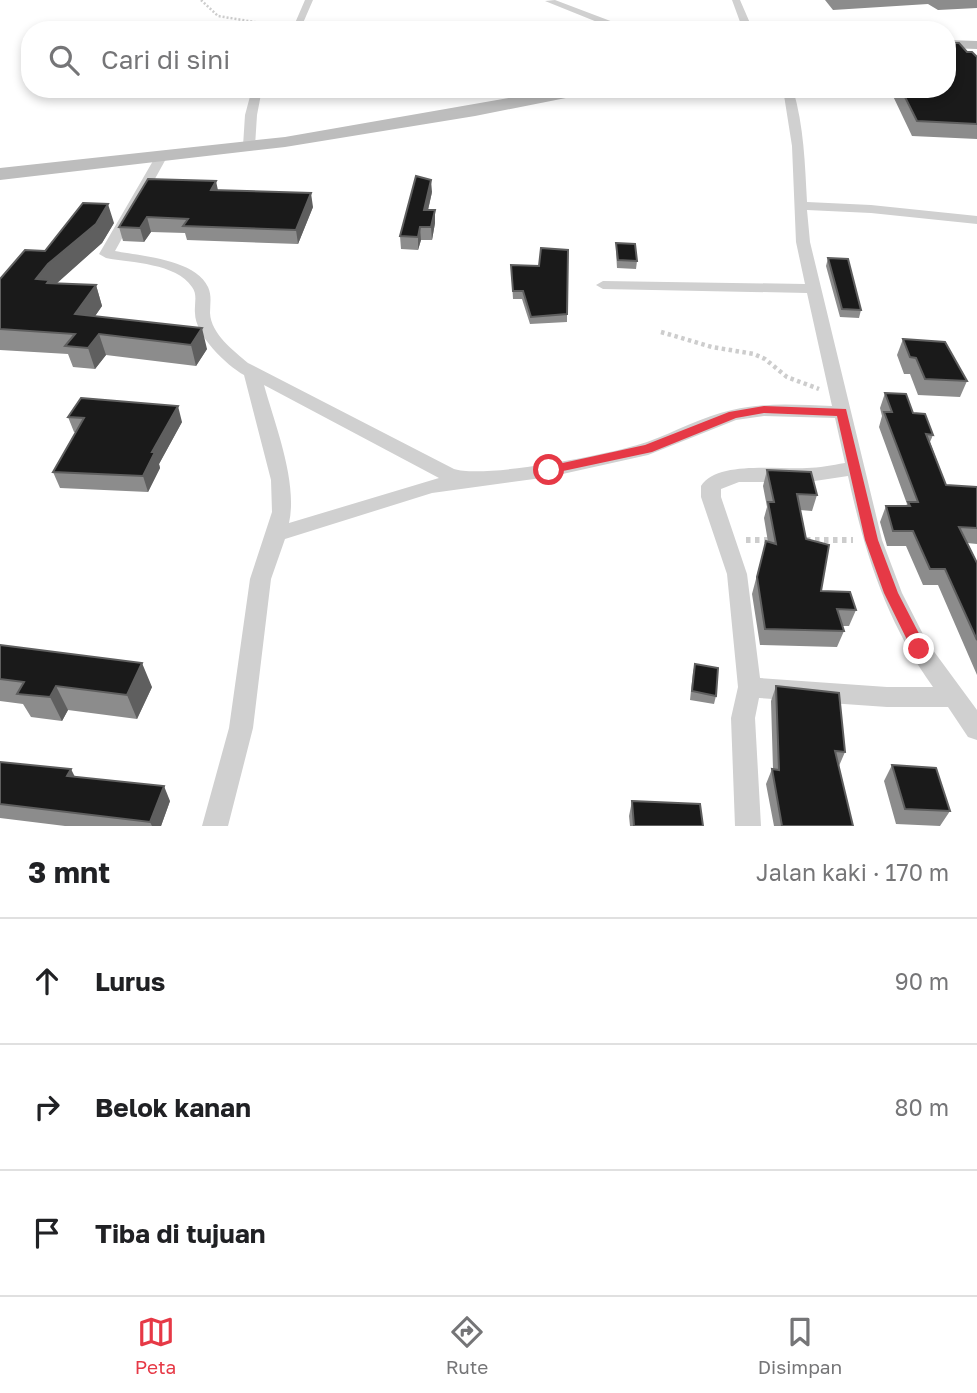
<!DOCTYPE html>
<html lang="id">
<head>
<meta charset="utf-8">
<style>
	body { margin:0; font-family:"Golos Text",sans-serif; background:#f6f6f6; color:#202124 }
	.stop { position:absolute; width:21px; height:21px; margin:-16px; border:5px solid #e63946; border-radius:50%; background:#fff }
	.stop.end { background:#e63946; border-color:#fff; box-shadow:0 2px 7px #0008 }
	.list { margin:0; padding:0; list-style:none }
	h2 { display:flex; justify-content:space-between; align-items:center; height:91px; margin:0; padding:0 28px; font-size:30px }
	h2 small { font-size:23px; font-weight:400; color:#757577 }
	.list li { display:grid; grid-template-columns:46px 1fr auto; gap:21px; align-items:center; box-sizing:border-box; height:126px; padding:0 28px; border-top:2px solid #e0e0e0 }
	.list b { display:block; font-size:26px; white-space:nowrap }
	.list em { font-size:23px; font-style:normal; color:#757577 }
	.icon { flex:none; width:38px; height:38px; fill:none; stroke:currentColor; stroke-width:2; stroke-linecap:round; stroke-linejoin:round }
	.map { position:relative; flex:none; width:977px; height:826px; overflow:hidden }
	.search { position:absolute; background:#fff; box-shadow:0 4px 10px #0003; left:21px; right:21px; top:21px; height:77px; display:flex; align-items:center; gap:18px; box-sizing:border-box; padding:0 24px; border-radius:28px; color:#757577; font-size:26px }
	.sheet { height:469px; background:#fff }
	nav { display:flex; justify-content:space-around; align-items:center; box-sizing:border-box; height:98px; border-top:2px solid #e0e0e0; background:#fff; font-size:19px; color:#757577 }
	nav a { display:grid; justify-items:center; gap:4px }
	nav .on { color:#e63946 }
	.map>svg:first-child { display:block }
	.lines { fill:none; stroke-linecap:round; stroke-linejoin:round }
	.path-far2 { stroke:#cdcdcd; stroke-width:2.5; stroke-dasharray:2 2; stroke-linecap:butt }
	.path-far1 { stroke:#cdcdcd; stroke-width:4.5; stroke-dasharray:3.5 3.5; stroke-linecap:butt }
	.path { stroke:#cdcdcd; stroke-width:6; stroke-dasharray:4.5 4.5; stroke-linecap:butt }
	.street { fill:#d0d0d0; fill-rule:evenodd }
	.secondary { fill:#bdbdbd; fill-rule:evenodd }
	.wall { fill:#8c8c8c }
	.shaded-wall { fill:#5f5f5f }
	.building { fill:#1a1a1a; stroke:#5f5f5f; stroke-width:2 }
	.route { fill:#e63946 }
</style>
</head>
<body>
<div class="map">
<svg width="977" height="826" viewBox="0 0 977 826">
	<rect width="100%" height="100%" fill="#fff"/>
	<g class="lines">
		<path class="path-far2" d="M 201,0 L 218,16 L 285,27"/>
		<path class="path-far1" d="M 661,332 L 712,347 L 754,354 L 765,359 L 787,377 L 819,389"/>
		<path class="path" d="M 746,540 L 772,540
			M 806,540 L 853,540"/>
		<path class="street" d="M 305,0 L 313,0 L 300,30 L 292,30 Z
			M 555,0 L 629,28 L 631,30 L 617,30 L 545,1 Z
			M 732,0 L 740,0 L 753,30 L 743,30 Z
			M 252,89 L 262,89 L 257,115 L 255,146 L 249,150 L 243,146 L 245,115 Z
			M 783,89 L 793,89 C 804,127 805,164 807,202 L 871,205 L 977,216 L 977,224 L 871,213 L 807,210 L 810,242 L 882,540 L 902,593 L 927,642 L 977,710 L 977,740 L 968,737 L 948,707 L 887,707 L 759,698 L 755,718 L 761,826 L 735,826 L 731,718 L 738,687 L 727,574 L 701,497 L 701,486 C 717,460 780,470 807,468 C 819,468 832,465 845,463 L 835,418 L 764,416 L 736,420 L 648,455 L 549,477 L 432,493 L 285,539 L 271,579 L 253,728 L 228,826 L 202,826 L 229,728 L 250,579 L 272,512 L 271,480 L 244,375 C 226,365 195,335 195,313 C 194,304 198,295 192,287 C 176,263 132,263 106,258 L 99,254 L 157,154 L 167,157 L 115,251 C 140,256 195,259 208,287 C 212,296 210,304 210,313 C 211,334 234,351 248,363 L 454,469 C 485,479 613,454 647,442 C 675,432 703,416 732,410 C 765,402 799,405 832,406 L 807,293 L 603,289 L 596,285 L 603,281 L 805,284 L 796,242 L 792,146 ZM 264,385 L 439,478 L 289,523 C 298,482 275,425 264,385 ZM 848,476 C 865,554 886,621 933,687 L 887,687 L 760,678 L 747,574 L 721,497 L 721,489 L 739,482 L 808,482 Z"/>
		<path class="secondary" d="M 947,40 L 977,41 L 977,49 L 947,48 Z
			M 560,89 L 594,89 L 586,94 L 475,116 L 285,147 L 0,180 L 0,168 L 285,137 Z"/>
	</g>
	<path class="wall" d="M 825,0 L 977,0 L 977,8 L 938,10 L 928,4 L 833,10 Z
		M 951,43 L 977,57 L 977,139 L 912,136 L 892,94 L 885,94 L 883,90 L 856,89 L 947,89 Z
		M 218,190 L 313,207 L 298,244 L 187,240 L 185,233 L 151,232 L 144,242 L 123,241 L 119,227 Z
		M 432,192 L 428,210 L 435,223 L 432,240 L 421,240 L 418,250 L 401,249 L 400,236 Z
		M 114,223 L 102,243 L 56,283 L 96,285 L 102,306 L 95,316 L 207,349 L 196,366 L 106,355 L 95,369 L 73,367 L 68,354 L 0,350 L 0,279 L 45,251 Z
		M 616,243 L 637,261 L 636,269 L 617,268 L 616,251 Z
		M 828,258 L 861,310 L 859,318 L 840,317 L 826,266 Z
		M 511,265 L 567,314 L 567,322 L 530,324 L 522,299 L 513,299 Z
		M 903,339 L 967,381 L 960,397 L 918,395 L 910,374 L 904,374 L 897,355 Z
		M 885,393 L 913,413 L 933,435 L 930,442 L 946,485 L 977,487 L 977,544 L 967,543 L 977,563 L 977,675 L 938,585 L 923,585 L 906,546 L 887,546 L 880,522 L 886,506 L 906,506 L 907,504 L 879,427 L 882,416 L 880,408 Z
		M 68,417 L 182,422 L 159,464 L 160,468 L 148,492 L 60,488 L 53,472 L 76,433 L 74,432 Z
		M 767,470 L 817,495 L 812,511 L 800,510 L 806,539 L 821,591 L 856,610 L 849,626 L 842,626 L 844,631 L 837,647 L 760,645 L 752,594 L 766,541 L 768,542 L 764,518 L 767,507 L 763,486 Z
		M 0,645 L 152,687 L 137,719 L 68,710 L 62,721 L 31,717 L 23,704 L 0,701 Z
		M 695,664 L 716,696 L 714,704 L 690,700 L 693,672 Z
		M 776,686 L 845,752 L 839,766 L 853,826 L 774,826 L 766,784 L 772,769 L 773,769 L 771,701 Z
		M 0,762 L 75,777 L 170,801 L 161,826 L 65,826 L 0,818 Z
		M 892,765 L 950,811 L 940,826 L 896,824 L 884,781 Z
		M 632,801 L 703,826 L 630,826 L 629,816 Z"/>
	<path class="shaded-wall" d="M 431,180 L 432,192 L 425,223 L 424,210 Z
		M 216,181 L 219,195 L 211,190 Z
		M 311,193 L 313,207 L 298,244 L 296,230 Z
		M 108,204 L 114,223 L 102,243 L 55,285 L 36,279 L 48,264 Z
		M 435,210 L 435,223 L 432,240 L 431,227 Z
		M 147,217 L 151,232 L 144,242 L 140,228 Z
		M 420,227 L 421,240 L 418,250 L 418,237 Z
		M 96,285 L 102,306 L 82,335 L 75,314 Z
		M 202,328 L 207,349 L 196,366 L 191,345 Z
		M 99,334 L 106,355 L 95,369 L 88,348 Z
		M 178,406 L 182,422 L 159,464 L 160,468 L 148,492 L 143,476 L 152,452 Z
		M 142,663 L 152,687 L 137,719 L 127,695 Z
		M 56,686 L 68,710 L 62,721 L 50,697 Z
		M 71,769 L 79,785 L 67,776 Z
		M 164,786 L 170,801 L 161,826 L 152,826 L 150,822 Z"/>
	<path class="building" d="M 513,25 L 570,26 L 570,30 L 511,30 Z
		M 947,39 L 951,43 L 959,43 L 967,52 L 972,52 L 977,57 L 977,124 L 917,121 L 901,89 L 947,89 Z
		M 416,176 L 431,180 L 424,210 L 435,210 L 431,227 L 420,227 L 418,237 L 400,236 Z
		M 148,179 L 216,181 L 211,190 L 311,193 L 296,230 L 183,226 L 188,219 L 147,217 L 140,228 L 119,227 Z
		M 83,203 L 108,204 L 96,224 L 48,264 L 36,279 L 49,280 L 47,283 L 96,285 L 75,314 L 202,328 L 191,345 L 99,334 L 88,348 L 65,346 L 75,334 L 0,329 L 0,279 L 25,250 L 45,251 Z
		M 616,243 L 635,244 L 637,261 L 618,260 Z
		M 541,248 L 568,250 L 567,314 L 531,317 L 523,291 L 513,291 L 511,265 L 539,266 Z
		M 828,258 L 848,259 L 861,310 L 842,309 Z
		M 903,339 L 945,342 L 967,381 L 925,379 L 916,358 L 910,357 Z
		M 885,393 L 906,394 L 913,413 L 925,414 L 933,435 L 926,434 L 946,485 L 977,487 L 977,528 L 959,527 L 977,563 L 977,640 L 945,569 L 930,569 L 913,531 L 893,531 L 886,506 L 910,506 L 908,502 L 918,502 L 884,412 L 892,412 Z
		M 81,398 L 178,406 L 152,452 L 155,452 L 143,476 L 53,472 L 84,418 L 68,417 Z
		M 767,470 L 811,472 L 817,495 L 797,494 L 806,539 L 829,545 L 821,591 L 850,592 L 856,610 L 837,609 L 844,631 L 765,629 L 757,577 L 766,541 L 776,544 L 768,502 L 774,502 Z
		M 0,645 L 142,663 L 127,695 L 56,686 L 50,697 L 17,694 L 24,682 L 0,679 Z
		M 695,664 L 718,668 L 716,696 L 692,691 Z
		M 776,686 L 839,693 L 845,752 L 835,751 L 853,826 L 782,826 L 772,769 L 779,770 Z
		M 0,762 L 71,769 L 67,776 L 164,786 L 150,822 L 0,804 Z
		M 892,765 L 936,768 L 950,811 L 905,809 Z
		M 632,801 L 700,804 L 703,826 L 634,826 Z"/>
	<path class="route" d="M 764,406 L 846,409 L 878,540 L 898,593 L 927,649 L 925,654 L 914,654 L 884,593 L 865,540 L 837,416 L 764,413 L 736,418 L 652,452 L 549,474 L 543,470 L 549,466 L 645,445 L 729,412 Z"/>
</svg>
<div class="stop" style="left:549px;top:470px"></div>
<div class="stop end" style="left:919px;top:649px"></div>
<div class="search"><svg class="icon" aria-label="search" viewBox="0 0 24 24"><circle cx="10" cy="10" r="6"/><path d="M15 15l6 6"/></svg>Cari di sini</div>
</div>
<section class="sheet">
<h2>3 mnt<small>Jalan kaki · 170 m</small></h2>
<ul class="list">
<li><svg class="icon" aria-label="ahead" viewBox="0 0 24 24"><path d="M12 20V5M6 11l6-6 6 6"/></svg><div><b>Lurus</b></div><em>90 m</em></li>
<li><svg class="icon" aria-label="right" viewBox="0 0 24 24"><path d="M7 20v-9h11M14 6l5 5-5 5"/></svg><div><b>Belok kanan</b></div><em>80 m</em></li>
<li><svg class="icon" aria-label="arrive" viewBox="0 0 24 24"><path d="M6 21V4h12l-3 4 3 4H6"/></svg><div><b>Tiba di tujuan</b></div></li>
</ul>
</section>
<nav>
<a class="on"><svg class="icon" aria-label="map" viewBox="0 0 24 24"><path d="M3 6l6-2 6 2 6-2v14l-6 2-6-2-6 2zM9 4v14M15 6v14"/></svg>Peta</a>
<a><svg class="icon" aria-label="directions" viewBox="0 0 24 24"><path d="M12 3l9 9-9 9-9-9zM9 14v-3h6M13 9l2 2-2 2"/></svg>Rute</a>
<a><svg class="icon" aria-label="saved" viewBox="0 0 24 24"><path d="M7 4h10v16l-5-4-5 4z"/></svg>Disimpan</a>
</nav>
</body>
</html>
